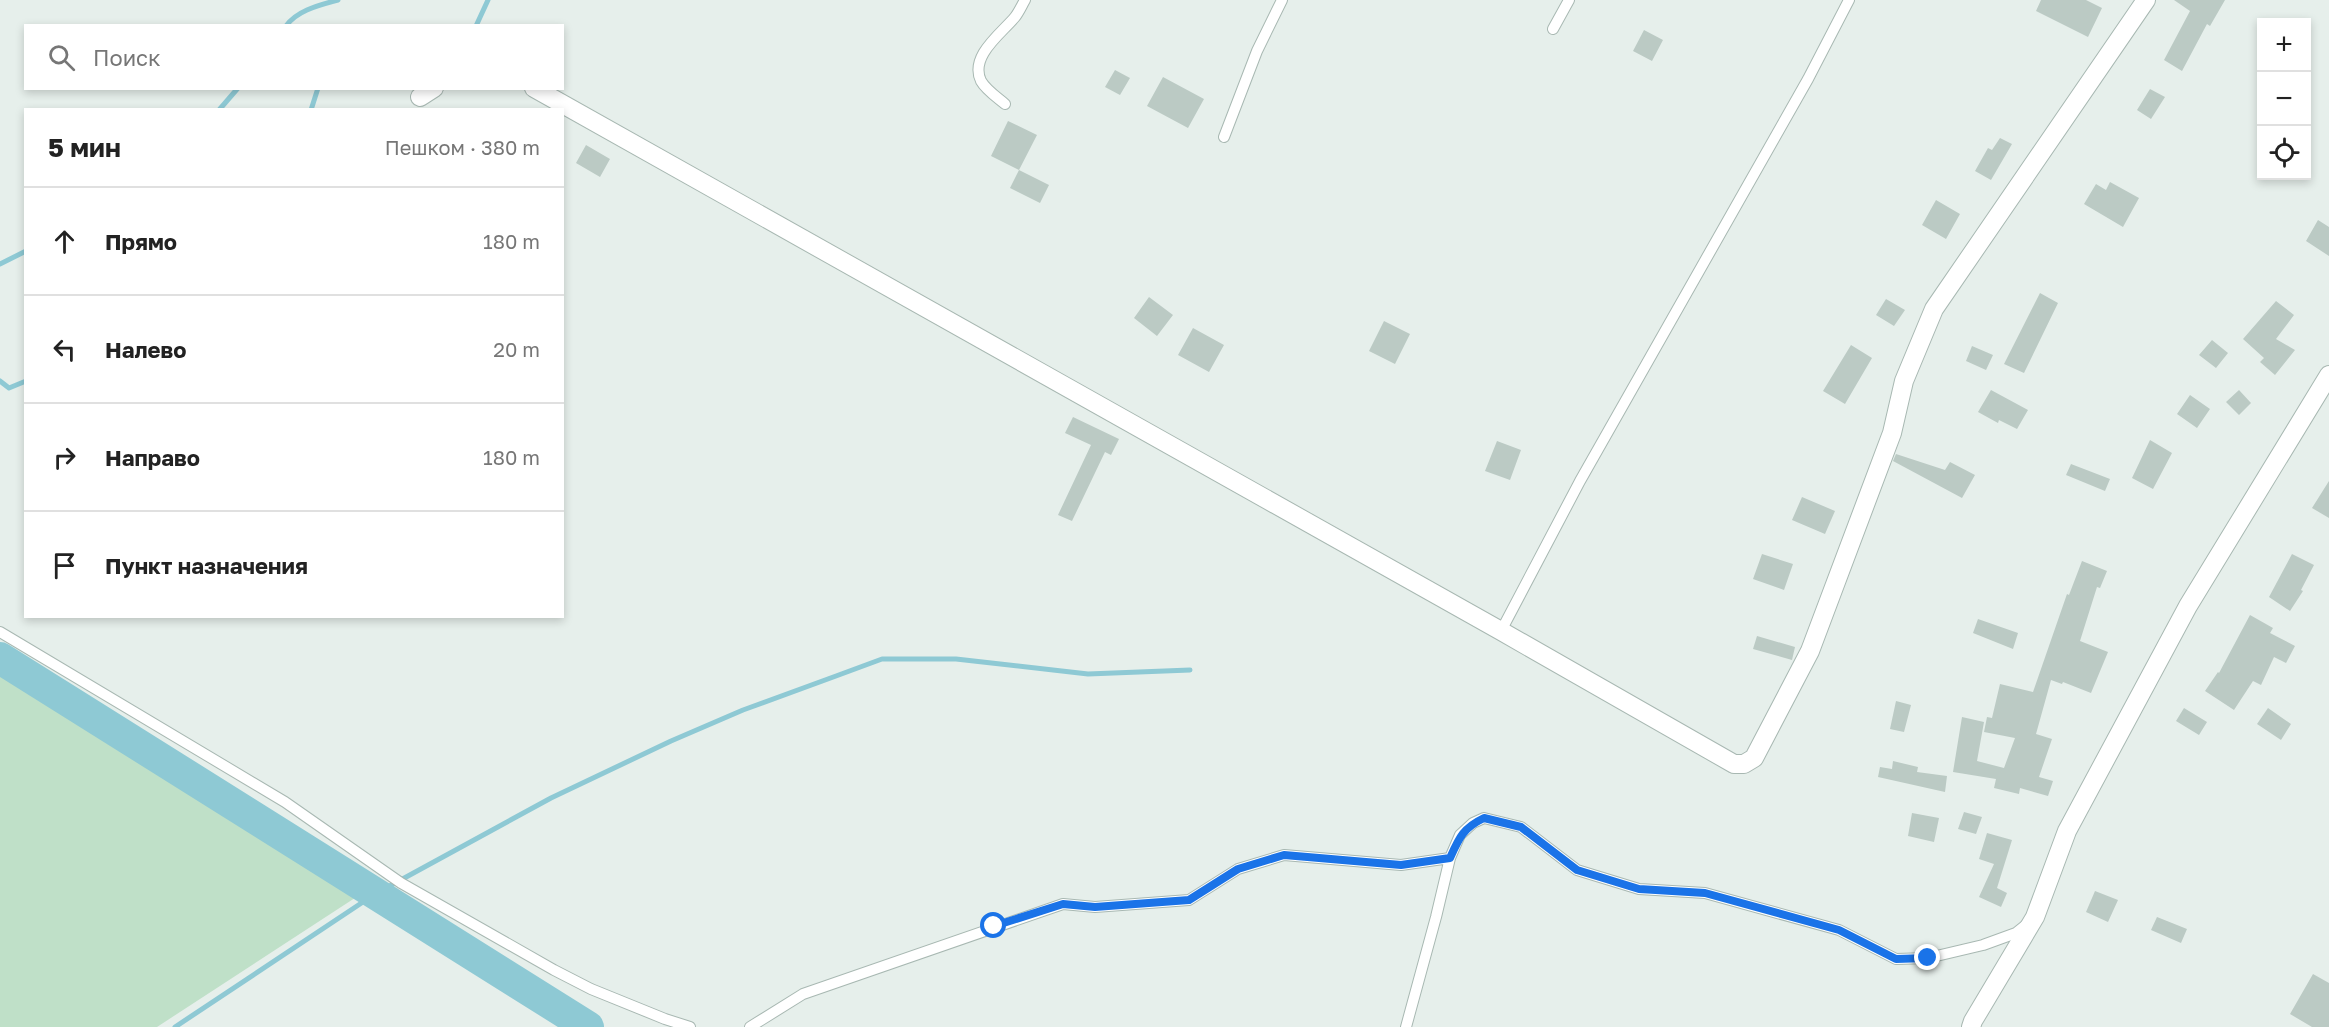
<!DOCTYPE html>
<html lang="ru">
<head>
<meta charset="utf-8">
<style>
	body { margin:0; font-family:"Golos Text",sans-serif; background:#f2f2f2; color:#222 }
	.controls { position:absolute; right:18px; top:18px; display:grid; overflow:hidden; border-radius:0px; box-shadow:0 3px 9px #0003 }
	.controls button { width:54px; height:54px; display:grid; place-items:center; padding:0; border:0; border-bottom:2px solid #e0e0e0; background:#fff; color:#222; font:30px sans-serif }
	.stop { position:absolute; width:18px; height:18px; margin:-14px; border:4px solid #1a73e8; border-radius:50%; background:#fff }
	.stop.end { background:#1a73e8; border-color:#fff; box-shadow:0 2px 6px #0008 }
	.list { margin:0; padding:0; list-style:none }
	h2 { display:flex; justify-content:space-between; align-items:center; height:78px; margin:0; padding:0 24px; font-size:26px }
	h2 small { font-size:20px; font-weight:400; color:#767676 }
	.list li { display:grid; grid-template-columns:39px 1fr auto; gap:18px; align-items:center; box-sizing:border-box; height:108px; padding:0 24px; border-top:2px solid #e0e0e0 }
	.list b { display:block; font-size:22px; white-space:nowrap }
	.list em { font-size:20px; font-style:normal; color:#767676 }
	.icon { flex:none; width:33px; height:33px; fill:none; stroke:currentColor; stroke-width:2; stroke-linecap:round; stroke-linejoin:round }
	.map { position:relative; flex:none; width:2329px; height:1027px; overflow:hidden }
	.search { position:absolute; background:#fff; box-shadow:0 3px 9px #0003; left:24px; top:24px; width:540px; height:66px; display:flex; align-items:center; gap:15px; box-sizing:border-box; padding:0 21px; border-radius:0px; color:#767676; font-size:22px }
	.panel { position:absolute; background:#fff; box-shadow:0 3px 9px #0003; left:24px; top:108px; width:540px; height:510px; border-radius:0px }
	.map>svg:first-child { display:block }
	.green { fill:#bfe0c8 }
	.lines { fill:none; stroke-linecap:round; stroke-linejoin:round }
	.stream { stroke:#8ec9d4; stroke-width:5 }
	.river { stroke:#8ec9d4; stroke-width:32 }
	.building { fill:#bbcac4 }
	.service-casing { stroke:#a8b8b2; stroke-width:12 }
	.minor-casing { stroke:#a8b8b2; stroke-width:20 }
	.service { stroke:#fff; stroke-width:10 }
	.minor { stroke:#fff; stroke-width:18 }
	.route { stroke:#1a73e8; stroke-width:8 }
</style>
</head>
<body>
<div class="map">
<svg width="2329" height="1027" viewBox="0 0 2329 1027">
	<rect width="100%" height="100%" fill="#e6efeb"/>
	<path class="green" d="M 0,670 L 361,894 L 157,1027 L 0,1027 Z"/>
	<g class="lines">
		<path class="stream" d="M 286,26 C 297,10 320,5 338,0
			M 476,26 L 488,0
			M 219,110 L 238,88
			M 311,110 L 318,88
			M 0,264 L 26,251
			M 0,381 L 9,388 L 26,381
			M 175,1027 L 375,894 L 551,798 L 671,741 L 743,710 L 836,676 L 882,659 L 956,659 L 1088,674 L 1190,670"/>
		<path class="river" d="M 0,658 L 588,1027"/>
	</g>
	<path class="building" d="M 2041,0 L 2086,0 L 2102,8 L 2088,37 L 2036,11 Z
		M 2174,0 L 2225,0 L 2210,26 L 2207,24 L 2182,71 L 2164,60 L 2190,11 Z
		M 1644,30 L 1663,40 L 1652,61 L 1633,51 Z
		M 1115,70 L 1130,78 L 1120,95 L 1105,87 Z
		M 1163,77 L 1204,99 L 1188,128 L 1147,106 Z
		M 2150,89 L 2165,97 L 2151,119 L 2137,110 Z
		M 1008,121 L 1037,135 L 1019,170 L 991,156 Z
		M 2000,138 L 2012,144 L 1991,180 L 1975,171 L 1988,148 L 1992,150 Z
		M 586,145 L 610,159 L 600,177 L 576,163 Z
		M 1019,170 L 1049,185 L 1040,203 L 1010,188 Z
		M 2110,182 L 2139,198 L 2123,227 L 2084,204 L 2096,184 L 2106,190 Z
		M 1936,200 L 1960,214 L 1946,239 L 1922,225 Z
		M 2318,220 L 2329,227 L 2329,256 L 2306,241 Z
		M 2040,293 L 2058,303 L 2024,373 L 2004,364 Z
		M 1149,297 L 1173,315 L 1157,336 L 1134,318 Z
		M 1886,299 L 1905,310 L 1894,326 L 1876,315 Z
		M 2276,301 L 2294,315 L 2276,339 L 2295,350 L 2275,375 L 2260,362 L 2264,358 L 2243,339 Z
		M 1384,321 L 1410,334 L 1395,364 L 1369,351 Z
		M 1193,328 L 1224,345 L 1209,372 L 1178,355 Z
		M 2212,340 L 2228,353 L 2216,368 L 2199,355 Z
		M 1851,345 L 1872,358 L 1845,404 L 1823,391 Z
		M 1972,346 L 1993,355 L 1986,370 L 1966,361 Z
		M 1991,390 L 2028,410 L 2017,429 L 1999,420 L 1998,423 L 1978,412 Z
		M 2239,390 L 2251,403 L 2239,415 L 2226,402 Z
		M 2190,395 L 2210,409 L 2197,428 L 2177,414 Z
		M 1073,417 L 1119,439 L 1111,455 L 1105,452 L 1072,521 L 1058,515 L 1091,445 L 1065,433 Z
		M 2150,440 L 2172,453 L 2153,489 L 2132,478 Z
		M 1497,441 L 1521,450 L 1510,480 L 1485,471 Z
		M 1896,454 L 1945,470 L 1950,462 L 1975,475 L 1962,498 L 1893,461 Z
		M 2071,464 L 2110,479 L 2105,491 L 2066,475 Z
		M 2329,481 L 2329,518 L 2312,508 Z
		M 1802,497 L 1835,511 L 1825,534 L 1792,520 Z
		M 1762,554 L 1793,564 L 1784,590 L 1753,579 Z
		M 2292,554 L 2314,565 L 2301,590 L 2303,591 L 2290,611 L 2269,597 Z
		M 2082,561 L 2107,571 L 2100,588 L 2097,587 L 2080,641 L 2108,652 L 2091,693 L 2063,682 L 2062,684 L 2051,680 L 2036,734 L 2052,739 L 2039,777 L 2053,781 L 2048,796 L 2020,788 L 2019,794 L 1994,788 L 1996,779 L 1953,772 L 1962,717 L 1984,722 L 1977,761 L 2004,768 L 2015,738 L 1984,732 L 1987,717 L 1992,718 L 2000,684 L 2033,692 L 2067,594 L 2069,595 Z
		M 2250,615 L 2273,628 L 2270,633 L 2295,646 L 2286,663 L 2274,657 L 2261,685 L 2253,681 L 2234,710 L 2205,691 L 2218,672 L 2219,673 Z
		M 1978,619 L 2018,633 L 2013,649 L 1973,633 Z
		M 1757,636 L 1795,647 L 1792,660 L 1753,649 Z
		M 1896,701 L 1911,705 L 1904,732 L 1890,729 Z
		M 2184,708 L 2207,722 L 2199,735 L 2176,721 Z
		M 2268,708 L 2291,724 L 2281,740 L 2257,724 Z
		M 1893,761 L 1918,767 L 1917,772 L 1947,776 L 1945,792 L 1878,777 L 1880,767 L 1892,769 Z
		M 1964,812 L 1982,817 L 1976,834 L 1958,829 Z
		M 1912,813 L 1939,818 L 1934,842 L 1908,836 Z
		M 1987,833 L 2012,840 L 1997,888 L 2007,893 L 2001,907 L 1979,897 L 1994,864 L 1979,859 Z
		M 2095,891 L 2118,900 L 2108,922 L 2086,912 Z
		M 2157,917 L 2187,929 L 2181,943 L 2151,930 Z
		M 2313,974 L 2329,983 L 2329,1027 L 2312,1027 L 2290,1014 Z"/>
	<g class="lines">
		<defs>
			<path id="service" d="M 1553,29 L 1569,0
				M 1005,104 C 998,98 986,90 981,81 C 969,56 1002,33 1015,17 C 1019,12 1022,5 1025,0
				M 1224,137 L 1257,51 L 1282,0
				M 1501,631 L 1580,481 L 1808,79 L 1849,0
				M 0,632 L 285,802 L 401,883 L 554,970 L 591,989 L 665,1019 L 690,1027
				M 750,1027 L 803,994 L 1063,904 L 1095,907 L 1189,900 L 1238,869 L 1284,855 L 1401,865 L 1450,858
				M 1406,1027 L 1436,917 L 1450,858 L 1460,835 L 1473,823 L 1484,818 L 1521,827 L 1577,870 L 1639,889 L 1705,893 L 1839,930 L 1896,959 L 1928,958 L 1983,945 L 2016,933 L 2026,925"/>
			<path id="minor" d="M 534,88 L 1501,631 L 1734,764 L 1744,764 L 1754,758 L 1810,651 L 1892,433 L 1904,381 L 1934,309 L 2146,0
				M 420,97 L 434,88
				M 1971,1027 L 1973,1021 L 2035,917 L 2067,831 L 2188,606 L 2329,375"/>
		</defs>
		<use href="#service" class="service-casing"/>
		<use href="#minor" class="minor-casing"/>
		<use href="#service" class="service"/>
		<use href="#minor" class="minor"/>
	</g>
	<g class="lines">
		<path class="route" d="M 994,926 L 1063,904 L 1095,907 L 1189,900 L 1238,869 L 1284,855 L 1401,865 L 1450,858 C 1459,838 1463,828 1484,818 L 1521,827 L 1577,870 L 1639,889 L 1705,893 L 1839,930 L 1896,959 L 1928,958"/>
	</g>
</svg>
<div class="controls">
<button>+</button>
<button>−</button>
<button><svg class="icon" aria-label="locate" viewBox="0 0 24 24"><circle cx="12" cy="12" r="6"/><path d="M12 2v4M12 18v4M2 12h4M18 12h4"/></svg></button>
</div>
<div class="stop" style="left:994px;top:926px"></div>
<div class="stop end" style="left:1928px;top:958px"></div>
<div class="search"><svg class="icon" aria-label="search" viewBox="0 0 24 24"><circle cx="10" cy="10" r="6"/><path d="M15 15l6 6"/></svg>Поиск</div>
<section class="panel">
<h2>5 мин<small>Пешком · 380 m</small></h2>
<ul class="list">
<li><svg class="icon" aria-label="ahead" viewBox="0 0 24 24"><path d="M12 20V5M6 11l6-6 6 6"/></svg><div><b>Прямо</b></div><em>180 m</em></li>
<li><svg class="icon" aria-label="left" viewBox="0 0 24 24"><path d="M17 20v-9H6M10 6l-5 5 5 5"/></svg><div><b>Налево</b></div><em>20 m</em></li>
<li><svg class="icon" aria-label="right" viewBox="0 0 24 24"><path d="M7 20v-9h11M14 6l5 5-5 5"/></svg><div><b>Направо</b></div><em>180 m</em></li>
<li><svg class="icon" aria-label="arrive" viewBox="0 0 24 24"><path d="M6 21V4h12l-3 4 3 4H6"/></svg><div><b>Пункт назначения</b></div></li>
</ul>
</section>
</div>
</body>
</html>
